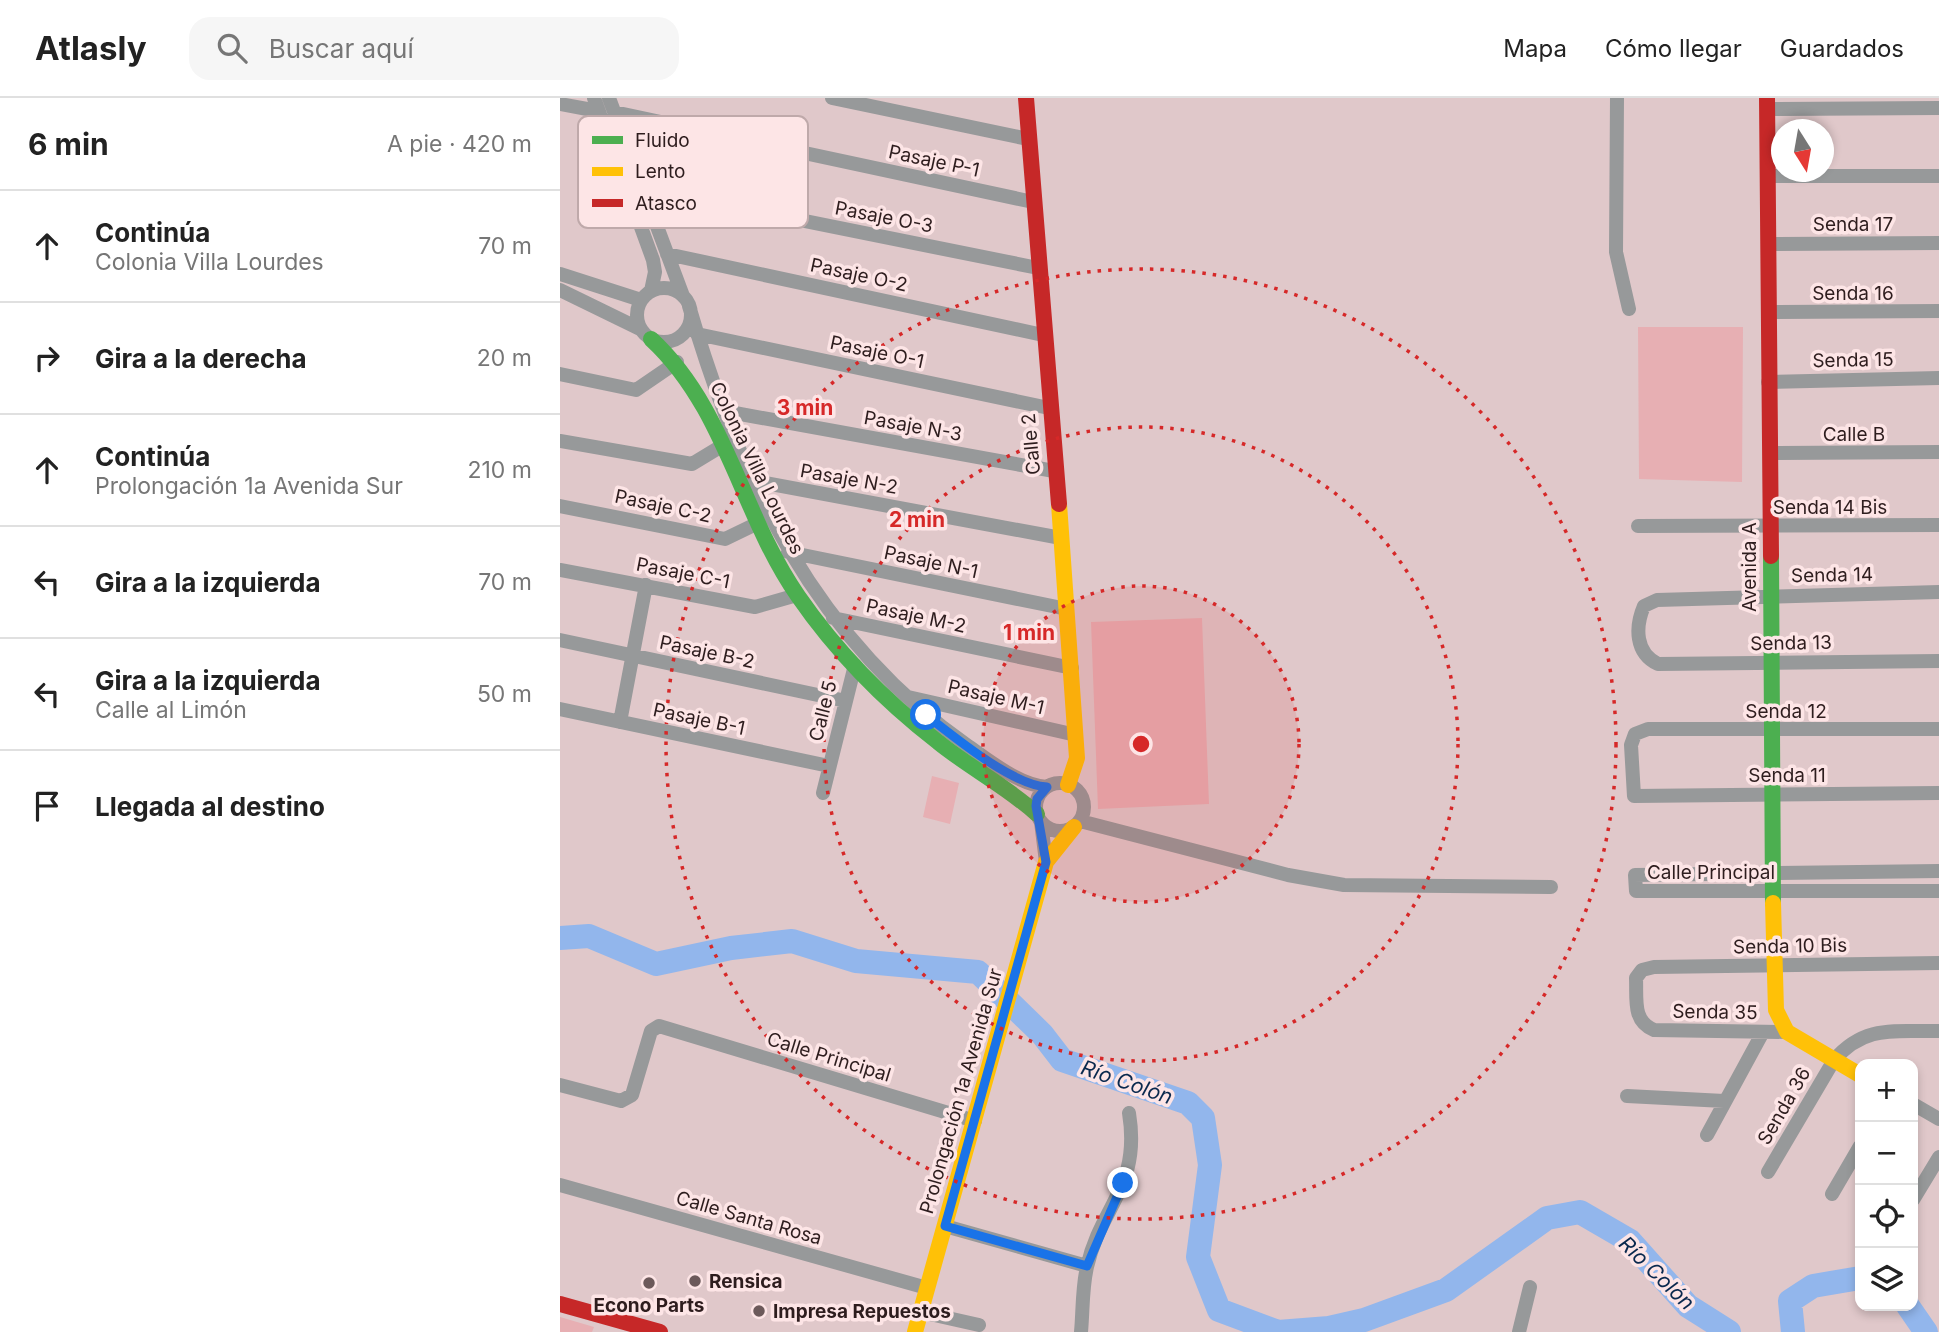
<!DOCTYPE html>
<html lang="es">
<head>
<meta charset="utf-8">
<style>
	body { margin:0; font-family:Inter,sans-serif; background:#f6f6f6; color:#222 }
	.controls { position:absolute; right:21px; bottom:21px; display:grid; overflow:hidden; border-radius:14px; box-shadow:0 4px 10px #0003 }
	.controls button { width:63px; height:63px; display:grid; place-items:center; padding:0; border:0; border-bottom:2px solid #e0e0e0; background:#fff; color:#222; font:35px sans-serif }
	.compass { position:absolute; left:1211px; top:21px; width:63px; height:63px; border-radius:50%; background:#fff; box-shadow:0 4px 10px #0003; rotate:169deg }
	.stop { position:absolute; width:21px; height:21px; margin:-16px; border:5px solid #1a73e8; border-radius:50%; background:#fff }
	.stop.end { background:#1a73e8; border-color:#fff; box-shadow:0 2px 7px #0008 }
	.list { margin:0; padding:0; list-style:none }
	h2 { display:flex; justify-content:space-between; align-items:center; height:91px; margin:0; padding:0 28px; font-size:30px }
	h2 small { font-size:23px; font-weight:400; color:#767676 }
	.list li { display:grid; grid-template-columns:46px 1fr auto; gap:21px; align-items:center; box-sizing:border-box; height:112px; padding:0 28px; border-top:2px solid #e0e0e0 }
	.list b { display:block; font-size:26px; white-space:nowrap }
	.list p { margin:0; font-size:23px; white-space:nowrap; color:#767676 }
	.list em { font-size:23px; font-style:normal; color:#767676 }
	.icon { flex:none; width:38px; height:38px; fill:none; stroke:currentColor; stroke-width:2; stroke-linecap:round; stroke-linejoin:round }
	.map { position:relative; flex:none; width:1379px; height:1234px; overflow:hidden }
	header { display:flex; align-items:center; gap:42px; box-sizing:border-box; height:98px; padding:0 35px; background:#fff; border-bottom:2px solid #e0e0e0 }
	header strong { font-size:33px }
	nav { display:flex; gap:38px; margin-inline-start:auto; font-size:24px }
	.search { width:490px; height:63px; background:#f6f6f6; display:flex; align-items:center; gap:18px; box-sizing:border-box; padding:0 24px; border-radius:21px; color:#767676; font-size:26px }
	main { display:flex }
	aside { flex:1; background:#fff }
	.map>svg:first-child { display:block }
	.green { fill:#e7afb3 }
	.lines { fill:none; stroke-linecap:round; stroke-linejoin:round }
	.river { stroke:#92b6ec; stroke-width:24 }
	.street { stroke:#97999a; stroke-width:14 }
	.fast { stroke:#4caf50; stroke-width:16 }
	.slow { stroke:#ffc107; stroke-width:16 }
	.jam { stroke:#c62828; stroke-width:16 }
	.route { stroke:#1a73e8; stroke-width:9 }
	.ring { fill:none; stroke:#d62828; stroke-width:3.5; stroke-dasharray:3.5 7 }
	.poi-dot { fill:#6c595a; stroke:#fde5e6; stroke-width:2.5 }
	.labels { text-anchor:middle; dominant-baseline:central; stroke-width:7; stroke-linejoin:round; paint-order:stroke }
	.street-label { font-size:19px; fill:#2e1d1e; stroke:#fde5e6 }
	.poi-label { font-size:19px; font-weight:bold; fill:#2e1d1e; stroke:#fde5e6; text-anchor:start }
	.water-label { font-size:21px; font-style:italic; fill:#0a294e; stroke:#fde5e6 }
	.key { fill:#fde5e6; stroke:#bfa9aa; stroke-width:2 }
	.key-label { font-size:19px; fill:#2e1d1e }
	.centre { fill:#d62828; stroke:#fde5e6; stroke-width:3.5 }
	.ring-label { font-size:21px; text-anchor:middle; font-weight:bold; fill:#d62828; stroke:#fde5e6; stroke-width:7; stroke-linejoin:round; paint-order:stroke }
</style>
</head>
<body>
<header>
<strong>Atlasly</strong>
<div class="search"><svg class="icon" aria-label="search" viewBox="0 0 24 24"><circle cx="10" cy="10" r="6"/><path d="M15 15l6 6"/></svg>Buscar aquí</div>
<nav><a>Mapa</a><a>Cómo llegar</a><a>Guardados</a></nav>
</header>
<main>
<aside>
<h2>6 min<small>A pie · 420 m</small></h2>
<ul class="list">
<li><svg class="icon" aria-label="ahead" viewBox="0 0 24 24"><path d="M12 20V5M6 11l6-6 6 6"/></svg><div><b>Continúa</b><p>Colonia Villa Lourdes</p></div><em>70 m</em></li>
<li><svg class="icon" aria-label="right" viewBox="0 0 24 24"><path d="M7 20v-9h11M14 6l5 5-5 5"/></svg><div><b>Gira a la derecha</b></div><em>20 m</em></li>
<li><svg class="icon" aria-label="ahead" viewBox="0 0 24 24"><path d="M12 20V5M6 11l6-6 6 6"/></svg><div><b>Continúa</b><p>Prolongación 1a Avenida Sur</p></div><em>210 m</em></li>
<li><svg class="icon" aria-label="left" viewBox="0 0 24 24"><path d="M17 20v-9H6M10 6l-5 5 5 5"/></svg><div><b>Gira a la izquierda</b></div><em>70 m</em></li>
<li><svg class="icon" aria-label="left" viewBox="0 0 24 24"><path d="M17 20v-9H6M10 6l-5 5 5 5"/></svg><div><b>Gira a la izquierda</b><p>Calle al Limón</p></div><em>50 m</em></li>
<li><svg class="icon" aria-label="arrive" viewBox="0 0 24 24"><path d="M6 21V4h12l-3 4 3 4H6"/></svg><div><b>Llegada al destino</b></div></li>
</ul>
</aside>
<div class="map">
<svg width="1379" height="1234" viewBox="0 0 1379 1234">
	<rect width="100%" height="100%" fill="#e0c8ca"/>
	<path class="green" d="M 1078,229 L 1183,229 L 1182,384 L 1079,381 Z
		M 642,520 L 649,706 L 538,711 L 531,524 Z
		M 372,678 L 399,685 L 390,726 L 363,719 Z
		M 0,1219 L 34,1229 L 32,1234 L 0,1234 Z"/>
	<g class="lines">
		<path class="river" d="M 0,840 L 29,838 L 96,866 L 171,850 L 232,843 L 296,863 L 418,874 L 482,936 L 502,962 L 628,1005 L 643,1020 L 650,1067 L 638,1159 L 659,1212 L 718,1234 L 769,1230 L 804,1222 L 886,1192 L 987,1120 L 1020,1114 L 1070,1143 L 1128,1208 L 1169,1234
			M 1348,1208 L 1366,1234
			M 1233,1234 L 1230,1203 L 1253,1188 L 1300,1180"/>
		<path class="street" d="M 34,0 L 93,162 L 95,174 L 91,193
			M 49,0 L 123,198
			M 272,0 L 468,41
			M 1057,0 L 1056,154 L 1069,211
			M 0,6 L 38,13
			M 1207,11 L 1379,10
			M 54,14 L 473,104
			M 1208,78 L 1379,78
			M 81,90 L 478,170
			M 1208,146 L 1379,145
			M 107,156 L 483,237
			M 0,176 L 81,202
			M77 217a27 27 0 1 1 54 0a27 27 0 1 1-54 0Z
			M 0,192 L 80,231
			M 129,208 C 180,383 255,541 408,648 C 430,663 459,687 487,689
			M 1208,214 L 1379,213
			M 137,236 L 489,310
			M 0,276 L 76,292 L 117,264
			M 1208,284 L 1379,280
			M 164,313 L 494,373
			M 0,343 L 132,366 L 165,346
			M 1210,355 L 1379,354
			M 194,383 L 501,440
			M 0,408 L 165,441 L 196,426
			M 1078,428 L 1379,427
			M 228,454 L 507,511
			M 0,472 L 195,509 L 237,497
			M 1379,494 L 1097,502 L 1084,508 C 1075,529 1075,555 1098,566 L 1379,563
			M 273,520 L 512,570
			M 0,542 L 286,603
			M 348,599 L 516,637
			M 0,611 L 269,668
			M 60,624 L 86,487
			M 1379,631 L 1088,631 L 1075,636 L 1071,647 L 1074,698 L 1379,695
			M476 709a24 24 0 1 1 48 0a24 24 0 1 1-48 0Z
			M 263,695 L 295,567
			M 520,723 L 728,777 L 784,787 L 991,789
			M 481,724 L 486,764
			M 1379,773 L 1075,777 L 1076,793 L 1379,793
			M 1227,934 L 1094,932 C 1072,923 1077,901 1076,880 L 1082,872 L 1094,869 L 1379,865
			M 0,987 L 61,1003 L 72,997 L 91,933 L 99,928 L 415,1023
			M 1067,998 L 1164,1003
			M 1353,1006 L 1379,1021
			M 1147,1037 L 1203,934
			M 1208,1074 L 1274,962 C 1305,926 1335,934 1379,933
			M 0,1087 L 367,1190
			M 1272,1096 L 1300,1048
			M 1353,1102 L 1379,1059
			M 385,1128 L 527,1168
			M 361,1214 L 419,1227
			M 521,1234 C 523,1213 522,1190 527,1169 C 541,1107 581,1089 569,1015
			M 959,1234 L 970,1189"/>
		<path class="fast" d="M 91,241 C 166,310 181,416 238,498 C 276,553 325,603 378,644 C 410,670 446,688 477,716
			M 1211,458 L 1213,805"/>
		<path class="slow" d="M 499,406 L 517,660 L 508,687
			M 1213,805 L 1216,912 L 1227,934 L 1300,977
			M 355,1234 L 486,764 L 514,729"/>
		<path class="jam" d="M 466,0 L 499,406
			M 1207,0 L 1211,458
			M 0,1206 L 100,1234"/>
	</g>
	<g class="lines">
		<path class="route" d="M 366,617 C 394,639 452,687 487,689 L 477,701 L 476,708 L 486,764 L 385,1128 L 527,1168 L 563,1085"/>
	</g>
	<circle cx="581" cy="646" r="158" fill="#d62828" fill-opacity=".12"/>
	<g class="ring">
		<circle cx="581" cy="646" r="158"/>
		<circle cx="581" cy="646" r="317"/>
		<circle cx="581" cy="646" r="475"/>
	</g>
	<g class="poi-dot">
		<circle cx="135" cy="1183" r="7"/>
		<circle cx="89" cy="1185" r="7"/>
		<circle cx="199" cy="1213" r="7"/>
	</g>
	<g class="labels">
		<g class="street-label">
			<text transform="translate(374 63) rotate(12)">Pasaje P-1</text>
			<text transform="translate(324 119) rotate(11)">Pasaje O-3</text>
			<text x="1293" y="126">Senda 17</text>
			<text transform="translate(299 177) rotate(12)">Pasaje O-2</text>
			<text x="1293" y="195">Senda 16</text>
			<text transform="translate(317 254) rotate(12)">Pasaje O-1</text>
			<text transform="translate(1293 262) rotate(-1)">Senda 15</text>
			<text transform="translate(353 328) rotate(10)">Pasaje N-3</text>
			<text x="1294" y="336">Calle B</text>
			<text transform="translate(471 346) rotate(-95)">Calle 2</text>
			<text transform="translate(197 370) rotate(64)">Colonia Villa Lourdes</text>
			<text transform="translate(289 381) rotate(10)">Pasaje N-2</text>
			<text transform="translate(103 408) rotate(12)">Pasaje C-2</text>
			<text x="1270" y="409">Senda 14 Bis</text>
			<text transform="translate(371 464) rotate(12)">Pasaje N-1</text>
			<text transform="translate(1189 469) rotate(-90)">Avenida A</text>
			<text transform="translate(123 475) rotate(11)">Pasaje C-1</text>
			<text transform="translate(1272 477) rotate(-1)">Senda 14</text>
			<text transform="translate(356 518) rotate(12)">Pasaje M-2</text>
			<text transform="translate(1231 545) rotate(-1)">Senda 13</text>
			<text transform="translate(147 554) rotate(12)">Pasaje B-2</text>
			<text transform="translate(436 599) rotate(13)">Pasaje M-1</text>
			<text transform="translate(263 613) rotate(-76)">Calle 5</text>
			<text x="1226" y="613">Senda 12</text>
			<text transform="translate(139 621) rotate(12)">Pasaje B-1</text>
			<text x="1227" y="677">Senda 11</text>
			<text x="1151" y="774">Calle Principal</text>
			<text transform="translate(1230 848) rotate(-1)">Senda 10 Bis</text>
			<text transform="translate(1155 914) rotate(1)">Senda 35</text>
			<text transform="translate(269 959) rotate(17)">Calle Principal</text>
			<text transform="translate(401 993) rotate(-74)">Prolongación 1a Avenida Sur</text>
			<text transform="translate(1224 1008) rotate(-60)">Senda 36</text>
			<text transform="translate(189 1120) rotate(16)">Calle Santa Rosa</text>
		</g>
		<g class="poi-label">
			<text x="149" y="1183">Rensica</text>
			<text x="89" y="1207" text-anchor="middle">Econo Parts</text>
			<text x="213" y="1213">Impresa Repuestos</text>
		</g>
		<g class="water-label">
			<text transform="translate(567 984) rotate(19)">Río Colón</text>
			<text transform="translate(1097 1175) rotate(44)">Río Colón</text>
		</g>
	</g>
	<rect x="18" y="18" width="230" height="112" rx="10" class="key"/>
	<rect x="32" y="38" width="31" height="8" fill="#4caf50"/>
	<rect x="32" y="69" width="31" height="9" fill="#ffc107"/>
	<rect x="32" y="101" width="31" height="8" fill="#c62828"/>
	<g class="key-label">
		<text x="75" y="49">Fluido</text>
		<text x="75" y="80">Lento</text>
		<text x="75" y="112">Atasco</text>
	</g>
	<circle cx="581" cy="646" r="10" class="centre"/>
	<g class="ring-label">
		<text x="245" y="317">3 min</text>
		<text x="357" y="429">2 min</text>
		<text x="469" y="542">1 min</text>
	</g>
</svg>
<div class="controls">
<button>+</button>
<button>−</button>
<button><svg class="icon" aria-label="locate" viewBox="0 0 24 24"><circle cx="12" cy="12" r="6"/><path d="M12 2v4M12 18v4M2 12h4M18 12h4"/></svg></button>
<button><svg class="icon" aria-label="layers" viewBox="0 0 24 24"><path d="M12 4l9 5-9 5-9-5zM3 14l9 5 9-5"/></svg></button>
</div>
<svg class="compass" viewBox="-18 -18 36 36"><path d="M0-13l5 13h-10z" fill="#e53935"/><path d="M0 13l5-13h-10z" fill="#767676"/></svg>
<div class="stop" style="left:366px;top:617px"></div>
<div class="stop end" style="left:563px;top:1085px"></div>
</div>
</main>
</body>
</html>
